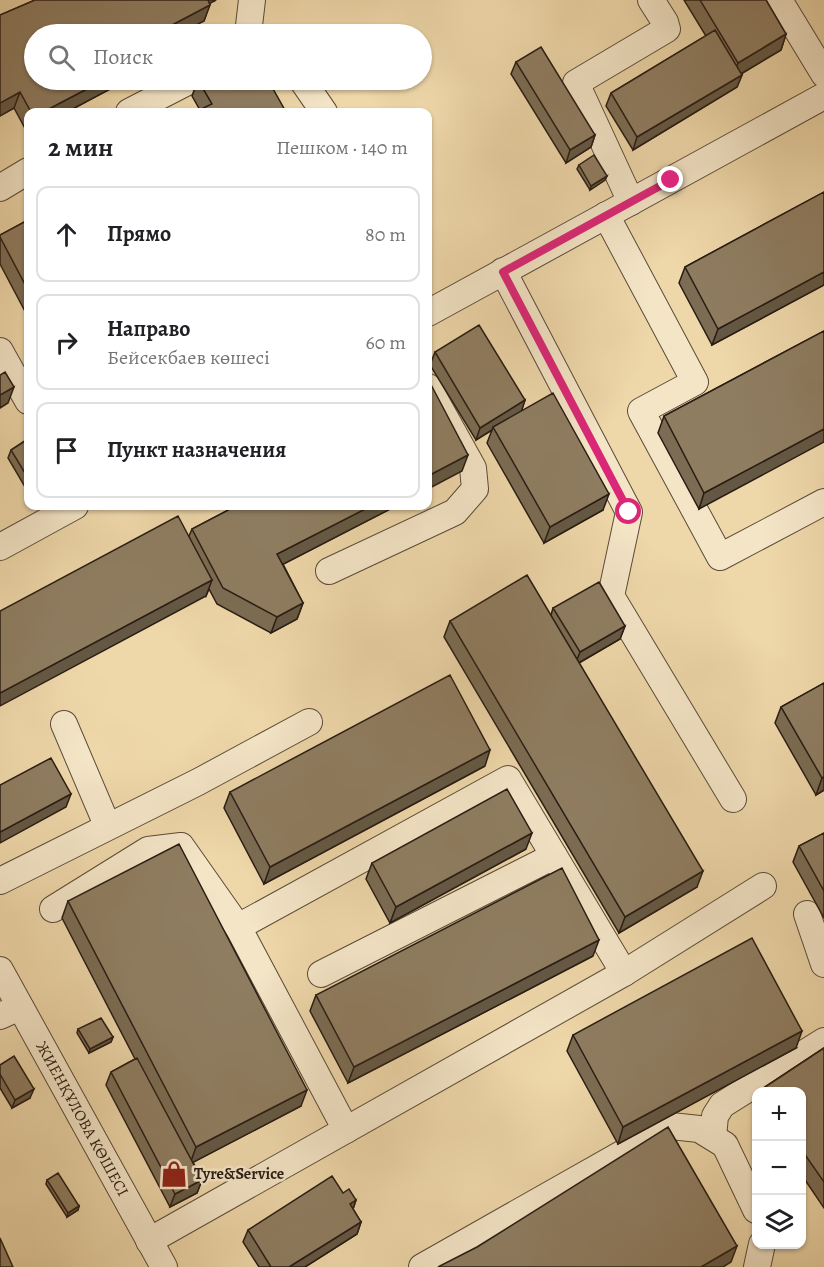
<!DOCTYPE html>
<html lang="ru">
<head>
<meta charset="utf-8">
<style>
	body { margin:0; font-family:Alegreya,serif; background:#f6f6f6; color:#202124 }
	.controls { position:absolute; right:18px; bottom:18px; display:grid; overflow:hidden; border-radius:12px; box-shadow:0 2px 4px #0004 }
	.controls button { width:54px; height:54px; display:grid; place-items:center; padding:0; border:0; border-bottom:2px solid #e0e0e0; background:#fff; color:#202124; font:30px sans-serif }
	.stop { position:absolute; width:18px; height:18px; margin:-14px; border:4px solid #db2777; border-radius:50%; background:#fff }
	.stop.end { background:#db2777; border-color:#fff; box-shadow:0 2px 6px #0008 }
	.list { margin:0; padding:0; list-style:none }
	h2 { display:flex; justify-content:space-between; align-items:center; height:78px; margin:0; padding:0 24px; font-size:26px }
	h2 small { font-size:20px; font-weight:400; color:#757577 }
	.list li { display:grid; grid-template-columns:39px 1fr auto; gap:18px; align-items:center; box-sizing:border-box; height:96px; margin:0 12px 12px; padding:0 12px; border:2px solid #e0e0e0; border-radius:12px }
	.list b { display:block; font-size:22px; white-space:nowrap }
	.list p { margin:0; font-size:20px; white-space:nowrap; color:#757577 }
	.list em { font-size:20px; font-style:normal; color:#757577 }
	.icon { flex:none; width:33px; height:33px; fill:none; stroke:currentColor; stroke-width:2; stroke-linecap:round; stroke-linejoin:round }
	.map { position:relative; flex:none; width:824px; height:1267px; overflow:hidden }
	.search { position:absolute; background:#fff; box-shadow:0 2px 4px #0004; left:24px; top:24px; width:408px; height:66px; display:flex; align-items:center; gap:15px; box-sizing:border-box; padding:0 21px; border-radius:33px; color:#757577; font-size:22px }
	.panel { position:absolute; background:#fff; box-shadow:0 2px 4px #0004; left:24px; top:108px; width:408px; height:402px; border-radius:12px }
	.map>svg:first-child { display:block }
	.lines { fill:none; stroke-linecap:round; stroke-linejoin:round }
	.minor-casing { stroke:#5a4b39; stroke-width:28 }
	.minor { stroke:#f4e5c7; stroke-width:26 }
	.wall { fill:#7b6c53; stroke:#291c14; stroke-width:1.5 }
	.shaded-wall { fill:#645844; stroke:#291c14; stroke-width:1.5 }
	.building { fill:#8f7d61; stroke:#291c14; stroke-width:1.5 }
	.route { stroke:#db2777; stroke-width:8 }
	.labels { text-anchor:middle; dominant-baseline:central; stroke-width:5; stroke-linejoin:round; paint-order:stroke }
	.street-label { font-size:16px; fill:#291c14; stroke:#f4e5c7 }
	.poi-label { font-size:16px; font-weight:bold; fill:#291c14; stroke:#f4e5c7; text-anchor:start }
</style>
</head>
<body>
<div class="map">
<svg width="824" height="1267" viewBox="0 0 824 1267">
	<rect width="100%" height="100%" fill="#eed7a9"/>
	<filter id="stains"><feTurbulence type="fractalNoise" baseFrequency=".00333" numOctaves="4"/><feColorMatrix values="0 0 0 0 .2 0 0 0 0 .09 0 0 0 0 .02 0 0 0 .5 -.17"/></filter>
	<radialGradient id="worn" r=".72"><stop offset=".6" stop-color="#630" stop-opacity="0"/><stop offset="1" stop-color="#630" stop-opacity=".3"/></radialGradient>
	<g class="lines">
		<defs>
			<g id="minor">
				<path d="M 779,0 L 824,74"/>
				<path d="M 248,34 L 252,0"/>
				<path d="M 302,80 L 324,112"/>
				<path d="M 129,112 L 191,80"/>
				<path d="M 0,188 L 28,171"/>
				<path d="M 631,202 L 576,83 L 667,29 L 665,22 L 651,0"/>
				<path d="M 606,215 L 695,382 L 641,411 L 720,557 L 824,502"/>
				<path d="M 503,271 L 629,512 L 611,596 L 733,799"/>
				<path d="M 428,313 L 824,96"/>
				<path d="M 0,351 L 28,401"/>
				<path d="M 0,547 L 75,506"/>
				<path d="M 329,571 L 455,512 L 475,489 L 473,468 L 428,387"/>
				<path d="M 64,724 L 107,825"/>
				<path d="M 0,881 L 198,782 L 309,722"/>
				<path d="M 53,909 L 148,850 L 181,846 L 238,927"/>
				<path d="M 807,914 L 824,964"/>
				<path id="s1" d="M 0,970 L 164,1267"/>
				<path d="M 321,974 L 554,856"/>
				<path d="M 0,1016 L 20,1007"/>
				<path d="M 346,1130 L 238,927 L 508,779 L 624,973"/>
				<path d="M 713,1137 L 715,1116 L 722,1105 L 824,1041"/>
				<path d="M 149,1241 L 624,973 L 763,886"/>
				<path d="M 422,1267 L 671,1126 L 699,1129 L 725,1145 L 756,1210"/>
				<path d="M 757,1267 L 762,1244"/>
			</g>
		</defs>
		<use href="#minor" class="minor-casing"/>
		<use href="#minor" class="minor"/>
	</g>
	<path class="wall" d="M 35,0 L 216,0 L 210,3 L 204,21 L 34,80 L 115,80 L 112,88 L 67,112 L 28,112 L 28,134 L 14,108 L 0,116 L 0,15 Z
		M 684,0 L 766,0 L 786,34 L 781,50 L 741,74 L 742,75 L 737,87 L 633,150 L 606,106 L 611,93 L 706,36 Z
		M 516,62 L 595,135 L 591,147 L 566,163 L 511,74 Z
		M 198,80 L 286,112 L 200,110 L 192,96 Z
		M 579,165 L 607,176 L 605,180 L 590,190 L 577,169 Z
		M 824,192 L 824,285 L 712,345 L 679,283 L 685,267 Z
		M 28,220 L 28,317 L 0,264 L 0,235 Z
		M 824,331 L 699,509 L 658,433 L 664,416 Z
		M 435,352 L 525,400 L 521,411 L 603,510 L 544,543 L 487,443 L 492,430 L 476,440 L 430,365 Z
		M 28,439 L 28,492 L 8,458 L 11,450 Z
		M 236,506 L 396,506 L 283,564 L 303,603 L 297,619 L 271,633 L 217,604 L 209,589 L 206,596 L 189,536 L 192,529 Z
		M 553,608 L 625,626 L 620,639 L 579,663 L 697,887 L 619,933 L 444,637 L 450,621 L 551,615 Z
		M 824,683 L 824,790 L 816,795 L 775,723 L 781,707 Z
		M 485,766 L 264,884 L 224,808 L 230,792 Z
		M 824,833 L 824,918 L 793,862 L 799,846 Z
		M 526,849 L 390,923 L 366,879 L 372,863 Z
		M 68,901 L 301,1106 L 193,1162 L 202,1180 L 197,1193 L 170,1207 L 106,1085 L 111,1072 L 135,1059 L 62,918 Z
		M 593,956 L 348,1083 L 310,1011 L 316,995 Z
		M 78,1029 L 113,1037 L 111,1042 L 89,1053 L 77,1033 Z
		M 573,1035 L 796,1048 L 618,1144 L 567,1051 Z
		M 824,1048 L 824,1208 L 801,1174 L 801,1092 L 761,1092 L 762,1089 Z
		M 0,1065 L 30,1098 L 12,1108 L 0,1088 Z
		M 47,1180 L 79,1206 L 78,1210 L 67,1217 L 46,1184 Z
		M 343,1193 L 356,1200 L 353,1209 L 361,1222 L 357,1234 L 305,1267 L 259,1267 L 243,1242 L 248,1230 Z"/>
	<path class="shaded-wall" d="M 201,0 L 216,0 L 198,9 Z
		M 210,5 L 204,21 L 179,34 L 155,34 Z
		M 786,34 L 781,50 L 732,79 L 738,63 Z
		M 742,75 L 737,87 L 633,150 L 637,137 Z
		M 104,80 L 115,80 L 112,88 L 67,112 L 43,112 Z
		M 20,92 L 14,108 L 0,116 L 0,103 Z
		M 595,135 L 591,147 L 566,163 L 570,150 Z
		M 607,176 L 605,180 L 590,190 L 591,186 Z
		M 824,272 L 824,285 L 712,345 L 718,329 Z
		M 14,387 L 8,403 L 0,408 L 0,395 Z
		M 525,400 L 521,413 L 493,427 L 492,430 L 476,440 L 480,428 Z
		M 824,429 L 824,442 L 699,509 L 704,493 Z
		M 468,455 L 462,471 L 428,489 L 428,476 Z
		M 609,494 L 603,510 L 544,543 L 550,527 Z
		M 371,506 L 396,506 L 272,570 L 277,554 Z
		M 212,580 L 206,596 L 0,706 L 0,693 Z
		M 303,603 L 297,619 L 271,633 L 277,617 Z
		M 625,626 L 620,639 L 575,665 L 580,652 Z
		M 490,750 L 485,766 L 264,884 L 270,867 Z
		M 824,777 L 824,790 L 816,795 L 822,778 Z
		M 71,794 L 66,807 L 0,843 L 0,832 Z
		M 532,833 L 526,849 L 390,923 L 396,907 Z
		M 703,871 L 697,887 L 619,933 L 625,917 Z
		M 599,940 L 593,956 L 348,1083 L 354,1067 Z
		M 802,1031 L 796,1048 L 618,1144 L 623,1127 Z
		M 113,1037 L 111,1042 L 89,1053 L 90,1049 Z
		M 34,1089 L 30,1098 L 12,1108 L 15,1100 Z
		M 307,1090 L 301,1106 L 190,1164 L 196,1147 Z
		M 202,1180 L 197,1193 L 170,1207 L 175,1194 Z
		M 356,1200 L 352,1212 L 350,1204 Z
		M 79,1206 L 78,1210 L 67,1217 L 68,1213 Z
		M 361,1222 L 357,1234 L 305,1267 L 289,1267 Z
		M 737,1246 L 731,1262 L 723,1267 L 701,1267 Z"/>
	<path class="building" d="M 35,0 L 208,0 L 210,5 L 155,34 L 34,34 L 34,80 L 104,80 L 43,112 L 31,112 L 20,92 L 0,103 L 0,15 Z
		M 700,0 L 766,0 L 786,34 L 738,63 Z
		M 715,30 L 742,75 L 637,137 L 611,93 Z
		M 541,47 L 595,135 L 570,150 L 516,62 Z
		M 198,80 L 268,80 L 286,112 L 195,112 L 212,104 Z
		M 594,155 L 607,176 L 591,186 L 579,165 Z
		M 824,192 L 824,272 L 718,329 L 685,267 Z
		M 28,220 L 28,290 L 0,237 L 0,235 Z
		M 479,325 L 525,400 L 480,428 L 435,352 Z
		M 824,331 L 824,429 L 704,493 L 664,416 Z
		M 5,372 L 14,387 L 0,395 L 0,375 Z
		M 428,379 L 468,455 L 428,476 Z
		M 553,393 L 609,494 L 550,527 L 493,427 Z
		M 28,439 L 28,478 L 11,450 Z
		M 236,506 L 371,506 L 277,554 L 303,603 L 277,617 L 223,588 L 192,529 Z
		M 178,516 L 212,580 L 0,693 L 0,611 Z
		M 527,575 L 703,871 L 625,917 L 450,621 Z
		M 599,582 L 625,626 L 580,652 L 553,608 Z
		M 450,675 L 490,750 L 270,867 L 230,792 Z
		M 824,683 L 824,777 L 822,778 L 781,707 Z
		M 51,758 L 71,794 L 0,832 L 0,785 Z
		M 507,789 L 532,833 L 396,907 L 372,863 Z
		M 824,833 L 824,891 L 799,846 Z
		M 179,844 L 307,1090 L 196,1147 L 68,901 Z
		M 562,868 L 599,940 L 354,1067 L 316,995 Z
		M 752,938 L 802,1031 L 623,1127 L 573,1035 Z
		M 101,1018 L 113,1037 L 90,1049 L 78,1029 Z
		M 824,1048 L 824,1182 L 801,1149 L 801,1092 L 763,1092 L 762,1089 Z
		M 14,1056 L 34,1089 L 15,1100 L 0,1074 L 0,1065 Z
		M 137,1058 L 202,1180 L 175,1194 L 111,1072 Z
		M 668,1127 L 737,1246 L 701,1267 L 438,1267 L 477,1247 Z
		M 58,1173 L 79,1206 L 68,1213 L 47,1180 Z
		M 332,1176 L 343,1193 L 349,1189 L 356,1200 L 350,1204 L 361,1222 L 289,1267 L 271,1267 L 248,1230 Z
		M 0,1238 L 13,1267 L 0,1267 Z"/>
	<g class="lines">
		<path class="route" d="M 629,512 L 503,272 L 671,180"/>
	</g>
	<defs>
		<symbol id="shop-bare" viewBox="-9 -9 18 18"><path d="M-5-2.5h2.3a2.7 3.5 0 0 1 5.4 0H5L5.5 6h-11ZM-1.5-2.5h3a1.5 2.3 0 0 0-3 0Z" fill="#8f2418" stroke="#f4e5c7" stroke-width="2.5" paint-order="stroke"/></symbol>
	</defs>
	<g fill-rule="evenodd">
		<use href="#shop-bare" x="155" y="1155" width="38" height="38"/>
	</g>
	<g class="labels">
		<g class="street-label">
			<text stroke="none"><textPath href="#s1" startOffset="170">ЖИЕНҚҰЛОВА КӨШЕСІ</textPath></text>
		</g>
		<g class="poi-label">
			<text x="194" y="1174">Tyre&amp;Service</text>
		</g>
	</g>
	<rect width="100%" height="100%" filter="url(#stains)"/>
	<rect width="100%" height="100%" fill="url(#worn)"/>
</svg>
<div class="controls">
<button>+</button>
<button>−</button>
<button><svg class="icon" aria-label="layers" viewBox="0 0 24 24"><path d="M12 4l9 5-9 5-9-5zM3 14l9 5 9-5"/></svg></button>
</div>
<div class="stop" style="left:629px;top:512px"></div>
<div class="stop end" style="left:671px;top:180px"></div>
<div class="search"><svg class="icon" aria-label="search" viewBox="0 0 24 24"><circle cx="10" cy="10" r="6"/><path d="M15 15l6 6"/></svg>Поиск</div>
<section class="panel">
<h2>2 мин<small>Пешком · 140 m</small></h2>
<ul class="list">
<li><svg class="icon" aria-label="ahead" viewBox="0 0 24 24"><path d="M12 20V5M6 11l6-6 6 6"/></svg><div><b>Прямо</b></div><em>80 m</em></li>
<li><svg class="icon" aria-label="right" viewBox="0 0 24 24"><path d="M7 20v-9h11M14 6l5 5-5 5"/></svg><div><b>Направо</b><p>Бейсекбаев көшесі</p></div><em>60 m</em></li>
<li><svg class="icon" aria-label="arrive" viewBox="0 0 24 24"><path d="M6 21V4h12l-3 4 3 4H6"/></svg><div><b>Пункт назначения</b></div></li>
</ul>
</section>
</div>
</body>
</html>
